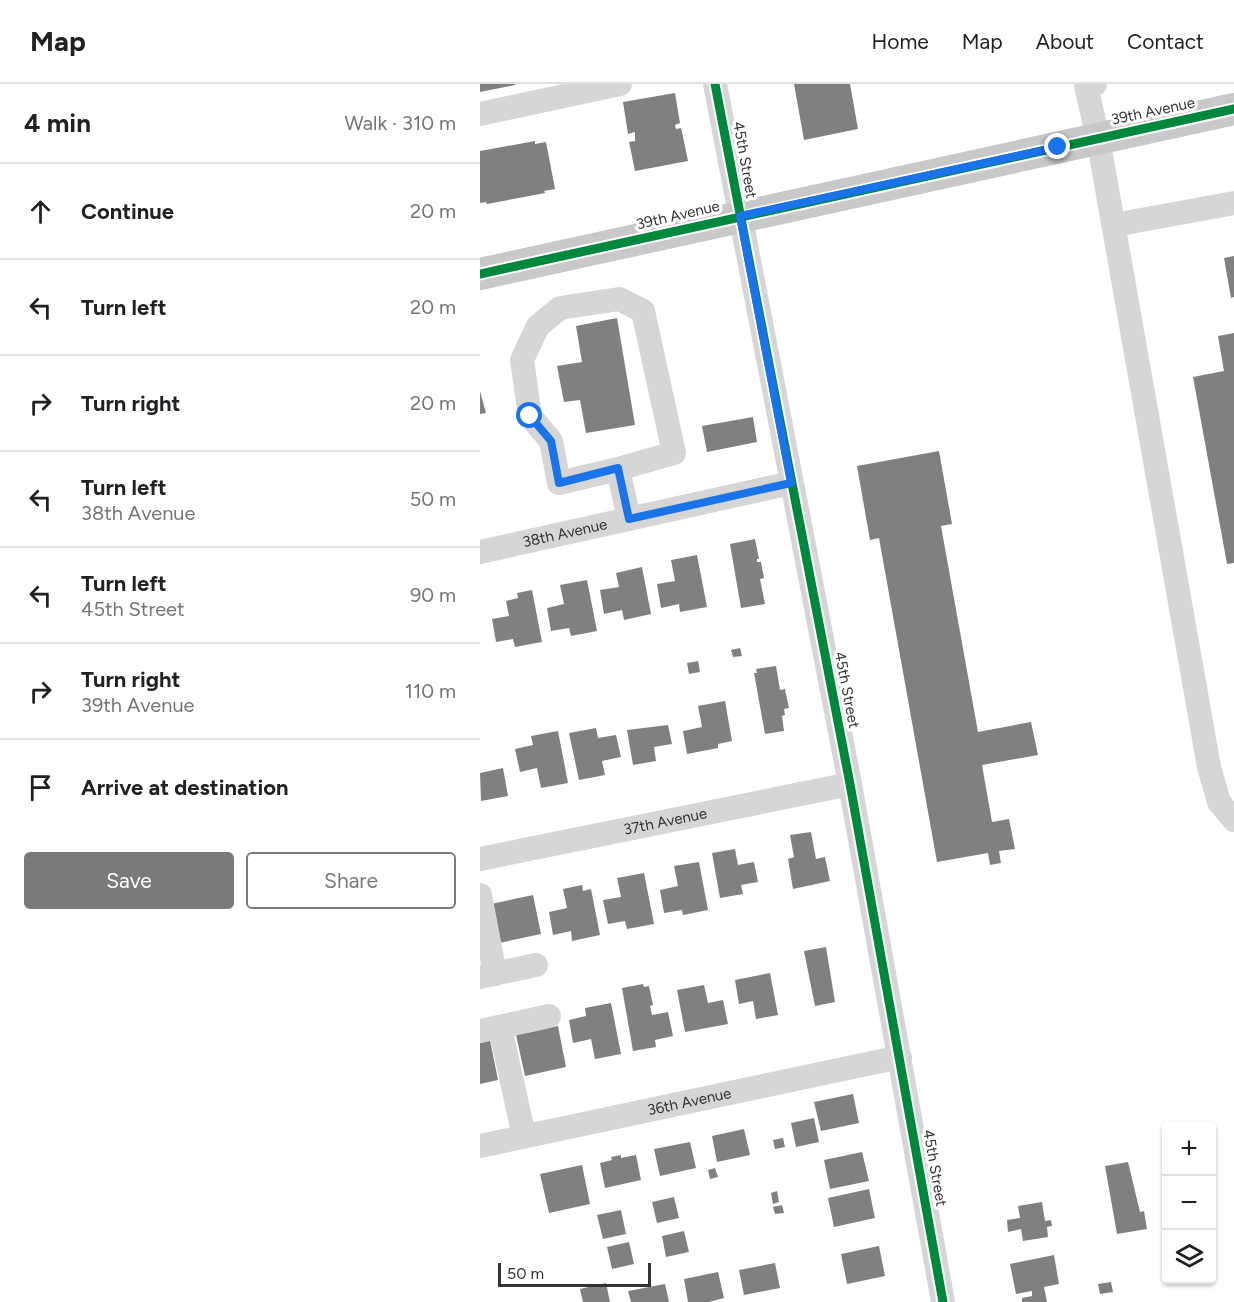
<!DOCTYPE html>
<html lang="en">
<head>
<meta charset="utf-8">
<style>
	body { margin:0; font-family:Figtree,sans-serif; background:#f2f2f2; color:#202124 }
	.controls { position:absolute; right:18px; bottom:18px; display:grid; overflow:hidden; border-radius:6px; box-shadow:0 2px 4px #0004 }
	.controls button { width:54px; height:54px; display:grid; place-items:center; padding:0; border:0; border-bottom:2px solid #e0e0e0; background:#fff; color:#202124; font:30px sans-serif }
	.scale { position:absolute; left:18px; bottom:15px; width:153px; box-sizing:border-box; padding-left:6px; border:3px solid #323232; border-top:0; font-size:16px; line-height:21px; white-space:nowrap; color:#323232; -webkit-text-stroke:4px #fff; paint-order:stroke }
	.stop { position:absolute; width:18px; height:18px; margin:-14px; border:4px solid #1a73e8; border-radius:50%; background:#fff }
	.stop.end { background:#1a73e8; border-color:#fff; box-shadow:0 2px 6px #0008 }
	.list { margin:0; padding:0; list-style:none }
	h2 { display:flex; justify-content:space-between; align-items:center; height:78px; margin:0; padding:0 24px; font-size:26px }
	h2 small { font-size:20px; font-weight:400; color:#757577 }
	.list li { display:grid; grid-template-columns:39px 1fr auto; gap:18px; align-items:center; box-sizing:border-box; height:96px; padding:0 24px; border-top:2px solid #e0e0e0 }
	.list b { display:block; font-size:22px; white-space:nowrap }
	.list p { margin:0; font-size:20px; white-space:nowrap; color:#757577 }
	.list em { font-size:20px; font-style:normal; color:#757577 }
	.actions { display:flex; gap:12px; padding:18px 24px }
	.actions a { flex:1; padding:14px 0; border:2px solid #7a7a7a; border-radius:6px; text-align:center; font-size:21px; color:#7a7a7a }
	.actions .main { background:#7a7a7a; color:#fff }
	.icon { flex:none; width:33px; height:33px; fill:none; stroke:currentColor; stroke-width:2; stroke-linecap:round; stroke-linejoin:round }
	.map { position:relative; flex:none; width:754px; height:1218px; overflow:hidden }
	header { display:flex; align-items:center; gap:36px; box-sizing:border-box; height:84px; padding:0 30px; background:#fff; border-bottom:2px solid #e0e0e0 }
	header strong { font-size:28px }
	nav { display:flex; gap:33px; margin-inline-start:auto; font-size:21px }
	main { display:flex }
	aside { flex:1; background:#fff }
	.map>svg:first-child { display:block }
	.building { fill:#808080 }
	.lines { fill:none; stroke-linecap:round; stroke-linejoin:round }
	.minor { stroke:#d6d6d6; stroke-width:24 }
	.major { stroke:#c9c9c9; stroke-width:32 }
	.cycleway-casing { stroke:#fff; stroke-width:13 }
	.cycleway { stroke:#00873e; stroke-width:9 }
	.route { stroke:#1a73e8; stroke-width:8 }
	.labels { text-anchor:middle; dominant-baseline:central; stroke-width:6; stroke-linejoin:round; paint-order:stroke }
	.street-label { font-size:15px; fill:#323232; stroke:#fff }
</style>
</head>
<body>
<header>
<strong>Map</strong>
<nav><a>Home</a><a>Map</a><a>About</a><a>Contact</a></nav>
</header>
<main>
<aside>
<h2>4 min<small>Walk · 310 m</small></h2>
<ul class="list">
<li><svg class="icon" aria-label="ahead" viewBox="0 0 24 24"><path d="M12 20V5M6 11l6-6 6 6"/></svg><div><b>Continue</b></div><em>20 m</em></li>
<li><svg class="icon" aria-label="left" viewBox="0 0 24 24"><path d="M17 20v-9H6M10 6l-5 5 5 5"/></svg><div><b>Turn left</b></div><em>20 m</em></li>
<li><svg class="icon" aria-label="right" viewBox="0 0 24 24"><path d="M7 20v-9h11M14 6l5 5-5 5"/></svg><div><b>Turn right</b></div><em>20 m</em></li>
<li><svg class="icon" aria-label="left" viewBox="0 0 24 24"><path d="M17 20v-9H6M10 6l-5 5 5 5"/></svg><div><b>Turn left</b><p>38th Avenue</p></div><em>50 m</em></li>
<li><svg class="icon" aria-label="left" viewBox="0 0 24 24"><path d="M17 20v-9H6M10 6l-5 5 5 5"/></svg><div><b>Turn left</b><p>45th Street</p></div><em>90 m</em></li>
<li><svg class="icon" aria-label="right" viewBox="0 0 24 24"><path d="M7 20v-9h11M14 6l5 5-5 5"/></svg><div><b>Turn right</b><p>39th Avenue</p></div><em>110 m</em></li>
<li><svg class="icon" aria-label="arrive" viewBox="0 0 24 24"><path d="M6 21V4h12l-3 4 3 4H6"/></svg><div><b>Arrive at destination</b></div></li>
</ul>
<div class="actions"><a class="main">Save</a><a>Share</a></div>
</aside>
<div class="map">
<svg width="754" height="1218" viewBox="0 0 754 1218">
	<rect width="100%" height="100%" fill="#fff"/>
	<path class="building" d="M 0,0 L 35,0 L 35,1 L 0,8 Z
		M 314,0 L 370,0 L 378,45 L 324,56 Z
		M 195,9 L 200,39 L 195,41 L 196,45 L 201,44 L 202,48 L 208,77 L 155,87 L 149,58 L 155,57 L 155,48 L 148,50 L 143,18 Z
		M 55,57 L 55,60 L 66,58 L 75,105 L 64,107 L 65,109 L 7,120 L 6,118 L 0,119 L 0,67 Z
		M 754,172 L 754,213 L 751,214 L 744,174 Z
		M 137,234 L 155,341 L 106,349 L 100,316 L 84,318 L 77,282 L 102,278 L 96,242 Z
		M 754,249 L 754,479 L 747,480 L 713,293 L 744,287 L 738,252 Z
		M 0,307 L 6,329 L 0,330 Z
		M 273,333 L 277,358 L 227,368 L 222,342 Z
		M 459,367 L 472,440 L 461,442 L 498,648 L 551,638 L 558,671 L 502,681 L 512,738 L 529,735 L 535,765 L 519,767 L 521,779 L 510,781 L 508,769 L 457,778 L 399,454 L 390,456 L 377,382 Z
		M 275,455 L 279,475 L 277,475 L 277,478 L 281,478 L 284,494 L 280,495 L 285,520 L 261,524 L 250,460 Z
		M 217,471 L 227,523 L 200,528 L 199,520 L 181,524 L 177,500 L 195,497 L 191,476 Z
		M 162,483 L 171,530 L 144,536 L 142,526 L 124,530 L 120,506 L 139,503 L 136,489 Z
		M 107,496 L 117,547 L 91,552 L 89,544 L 71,547 L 67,524 L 84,520 L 80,501 Z
		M 52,506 L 62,558 L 35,563 L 33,555 L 16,558 L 12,535 L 29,532 L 26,517 L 38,514 L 37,509 Z
		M 260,564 L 262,572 L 253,573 L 251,566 Z
		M 218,577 L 220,588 L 209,590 L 207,579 Z
		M 296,582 L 300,606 L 305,605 L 309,624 L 304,625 L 305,631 L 302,632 L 304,647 L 285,650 L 274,589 L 277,589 L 276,585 Z
		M 245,617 L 252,657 L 238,660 L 238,664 L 207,670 L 203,647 L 222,643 L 218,622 Z
		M 188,641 L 192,660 L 174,663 L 176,677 L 153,681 L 147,646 Z
		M 116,644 L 118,654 L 136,651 L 141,673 L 122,677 L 125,691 L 99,696 L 89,649 Z
		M 78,647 L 88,699 L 61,704 L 57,684 L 40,688 L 35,665 L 53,661 L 51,652 Z
		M 23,684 L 28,712 L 1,717 L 0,689 Z
		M 331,748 L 336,775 L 345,773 L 350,797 L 313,805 L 308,775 L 314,773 L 310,751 Z
		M 255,765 L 258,781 L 274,778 L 278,798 L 261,801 L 263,810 L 240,814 L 232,769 Z
		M 219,778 L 228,826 L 203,831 L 202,826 L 184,829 L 180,806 L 198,802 L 194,782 Z
		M 164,789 L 174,840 L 147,845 L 145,837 L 128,840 L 123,816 L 141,813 L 137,794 Z
		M 102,801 L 103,807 L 111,805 L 120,851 L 92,857 L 91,847 L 73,851 L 69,828 L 87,824 L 83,805 Z
		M 53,811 L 61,850 L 19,859 L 11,820 Z
		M 346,863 L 355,918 L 335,922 L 324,867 Z
		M 290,889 L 298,931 L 276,935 L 273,917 L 259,920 L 255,896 Z
		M 163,900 L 164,903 L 169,902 L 173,921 L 170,922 L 172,931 L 188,928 L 193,952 L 175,956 L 176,963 L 153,967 L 142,904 Z
		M 224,901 L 228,919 L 243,916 L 248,940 L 205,948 L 197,906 Z
		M 131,919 L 141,970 L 115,975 L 111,955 L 93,959 L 89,936 L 106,932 L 105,924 Z
		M 78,942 L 86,983 L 45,992 L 36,951 Z
		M 10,956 L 18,996 L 0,1000 L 0,959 Z
		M 373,1010 L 379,1039 L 341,1047 L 334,1018 Z
		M 334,1034 L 339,1058 L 316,1063 L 311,1039 Z
		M 264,1045 L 270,1071 L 237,1078 L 232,1052 Z
		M 303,1054 L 305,1063 L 295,1065 L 293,1056 Z
		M 210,1058 L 216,1084 L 180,1092 L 174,1065 Z
		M 382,1068 L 389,1097 L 350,1105 L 344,1076 Z
		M 141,1071 L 141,1074 L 156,1071 L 161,1096 L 125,1104 L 120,1079 L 132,1076 L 131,1073 Z
		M 648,1078 L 660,1128 L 664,1127 L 667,1145 L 637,1150 L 625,1082 Z
		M 102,1081 L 110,1120 L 69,1129 L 60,1090 Z
		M 235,1084 L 238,1093 L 230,1095 L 228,1086 Z
		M 389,1105 L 395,1134 L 354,1143 L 348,1114 Z
		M 297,1107 L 299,1118 L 293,1120 L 291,1109 Z
		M 194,1113 L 199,1134 L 177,1139 L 172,1118 Z
		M 562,1118 L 565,1137 L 571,1136 L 572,1142 L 567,1143 L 568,1153 L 543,1157 L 541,1145 L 528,1148 L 527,1136 L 540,1134 L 538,1122 Z
		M 302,1121 L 304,1129 L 295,1130 L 293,1123 Z
		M 141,1126 L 146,1150 L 123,1155 L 117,1131 Z
		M 204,1147 L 209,1168 L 186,1173 L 182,1152 Z
		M 149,1158 L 154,1180 L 132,1185 L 127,1163 Z
		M 399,1162 L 405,1192 L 367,1200 L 361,1170 Z
		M 574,1171 L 579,1200 L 564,1203 L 567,1218 L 542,1218 L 542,1214 L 552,1212 L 552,1207 L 536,1210 L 530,1180 Z
		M 295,1179 L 300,1204 L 264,1211 L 259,1186 Z
		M 238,1188 L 244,1214 L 229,1218 L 208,1218 L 204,1195 Z
		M 631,1198 L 633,1208 L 620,1210 L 618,1200 Z
		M 126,1199 L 130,1218 L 103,1218 L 100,1205 Z
		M 185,1200 L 189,1218 L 151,1218 L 148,1207 Z"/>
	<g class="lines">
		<g class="minor">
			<path d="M 235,0 L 370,700 L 463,1218"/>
			<path d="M 615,0 L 606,2 L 618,54 L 729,683 L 739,718 L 754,736"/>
			<path d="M 0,30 L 140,0"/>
			<path d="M 634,141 L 754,119"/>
			<path d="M 138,385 L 79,399 L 71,357 L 50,332 L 42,276 L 58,242 L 80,224 L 139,215 L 163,227 L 194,369 L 138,385 L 149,435"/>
			<path id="s1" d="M 0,468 L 311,399"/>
			<path id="s2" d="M 0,775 L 370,700"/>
			<path d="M 0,811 L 15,890"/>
			<path d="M 0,893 L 56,881"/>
			<path d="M 20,943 L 44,1052"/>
			<path d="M 0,947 L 69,932"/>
			<path id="s3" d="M 0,1062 L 420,973"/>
		</g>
		<path class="major" d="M 0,190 L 754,25"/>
		<defs>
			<path id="cycleway" d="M 235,0 L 370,700 L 463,1218
				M 0,190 L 754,25"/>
		</defs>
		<use href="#cycleway" class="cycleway-casing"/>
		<use href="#cycleway" class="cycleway"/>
	</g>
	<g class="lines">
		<path class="route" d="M 50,332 L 71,357 L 79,399 L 138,384 L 149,435 L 311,399 L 260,132 L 578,63"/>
	</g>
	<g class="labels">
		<g class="street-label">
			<text transform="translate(673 27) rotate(-12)">39th Avenue</text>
			<text transform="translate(265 76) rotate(80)">45th Street</text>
			<text transform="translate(198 131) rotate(-13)">39th Avenue</text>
			<text stroke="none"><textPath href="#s1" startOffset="87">38th Avenue</textPath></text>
			<text transform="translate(367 606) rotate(79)">45th Street</text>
			<text stroke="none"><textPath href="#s2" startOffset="189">37th Avenue</textPath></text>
			<text stroke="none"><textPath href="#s3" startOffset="214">36th Avenue</textPath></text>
			<text transform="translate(455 1084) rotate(80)">45th Street</text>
		</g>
	</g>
</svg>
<div class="controls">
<button>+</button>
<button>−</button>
<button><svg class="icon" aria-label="layers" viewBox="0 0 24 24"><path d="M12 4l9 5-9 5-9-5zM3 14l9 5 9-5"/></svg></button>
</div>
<div class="scale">50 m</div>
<div class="stop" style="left:50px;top:332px"></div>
<div class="stop end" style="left:578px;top:63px"></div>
</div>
</main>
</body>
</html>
